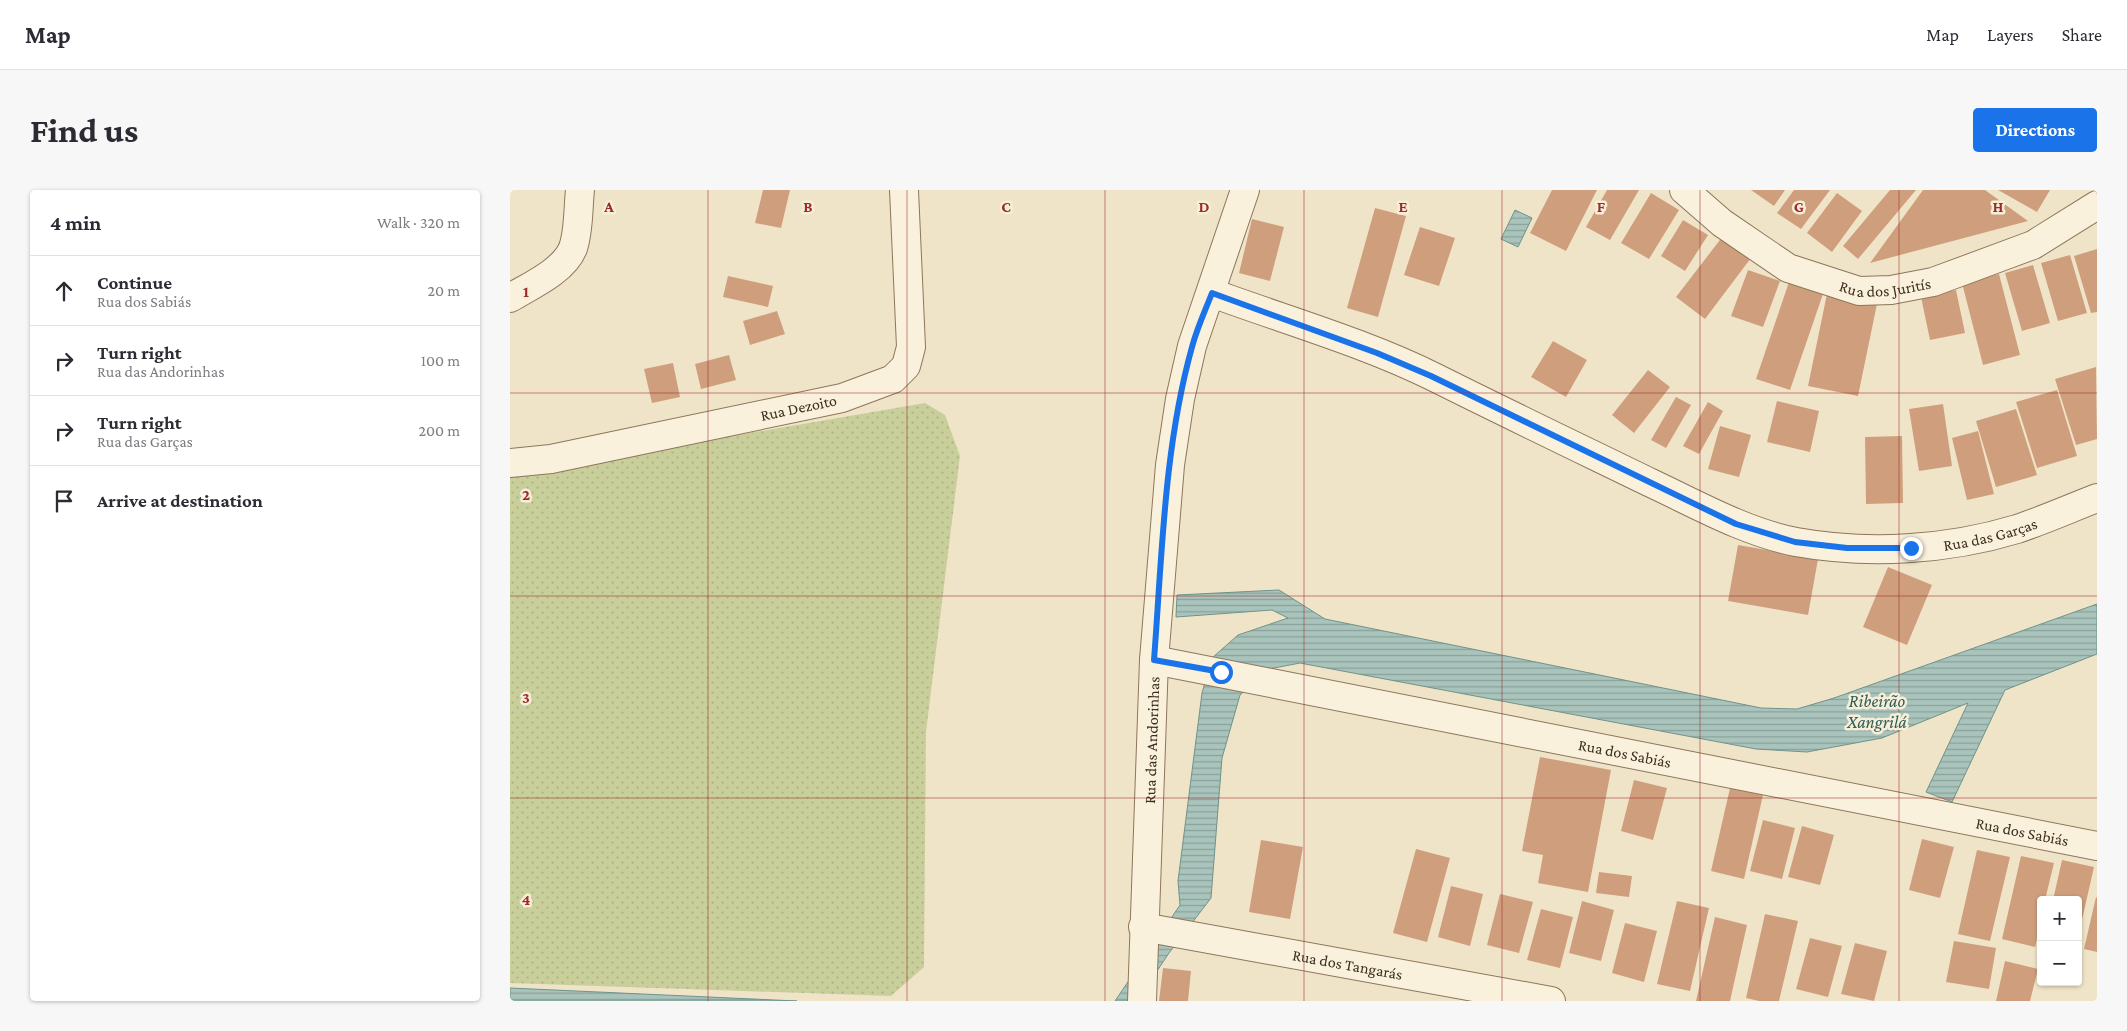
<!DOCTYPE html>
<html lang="en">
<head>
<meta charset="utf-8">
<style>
	body { margin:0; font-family:"Crimson Pro",serif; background:#f7f7f7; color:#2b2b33 }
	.controls { position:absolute; right:15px; bottom:15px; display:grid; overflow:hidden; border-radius:5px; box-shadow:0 1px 4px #0004 }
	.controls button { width:45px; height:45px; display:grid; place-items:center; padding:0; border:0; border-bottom:1px solid #e1e1e2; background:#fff; color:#2b2b33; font:25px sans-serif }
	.stop { position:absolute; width:15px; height:15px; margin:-11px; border:4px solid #1a73e8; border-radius:50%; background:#fff }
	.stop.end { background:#1a73e8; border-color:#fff; box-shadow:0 1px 5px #0008 }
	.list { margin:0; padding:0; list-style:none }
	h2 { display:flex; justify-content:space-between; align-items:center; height:65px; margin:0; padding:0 20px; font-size:21px }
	h2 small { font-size:16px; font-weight:400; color:#7c7c81 }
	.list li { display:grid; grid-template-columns:32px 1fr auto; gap:15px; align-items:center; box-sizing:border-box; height:70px; padding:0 20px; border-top:1px solid #e1e1e2 }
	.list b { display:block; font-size:19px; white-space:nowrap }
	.list p { margin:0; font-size:16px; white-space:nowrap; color:#7c7c81 }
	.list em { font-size:16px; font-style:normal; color:#7c7c81 }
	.icon { flex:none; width:28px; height:28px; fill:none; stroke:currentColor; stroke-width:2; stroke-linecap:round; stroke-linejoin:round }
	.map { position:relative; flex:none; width:1587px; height:811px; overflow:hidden; border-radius:5px }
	header { display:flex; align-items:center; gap:30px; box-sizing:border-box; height:70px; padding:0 25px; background:#fff; border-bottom:1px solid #e1e1e2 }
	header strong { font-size:24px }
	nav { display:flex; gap:28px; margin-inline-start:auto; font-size:18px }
	.intro { display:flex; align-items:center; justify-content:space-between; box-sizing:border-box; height:120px; padding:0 30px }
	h1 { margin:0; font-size:35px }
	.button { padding:12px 22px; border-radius:5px; background:#1a73e8; color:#fff; font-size:18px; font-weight:700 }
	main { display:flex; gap:30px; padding:0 30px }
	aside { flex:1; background:#fff; border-radius:5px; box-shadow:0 1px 4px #0004 }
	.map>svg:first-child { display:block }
	.grass { fill:url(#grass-dots) }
	.water { fill:url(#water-rules); stroke:#6f938a }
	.building { fill:#cf9f7d }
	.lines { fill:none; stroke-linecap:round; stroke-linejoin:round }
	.street-casing { stroke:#8d765c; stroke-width:30 }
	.street { stroke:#faf1dc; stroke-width:28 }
	.route { stroke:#1a73e8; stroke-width:6 }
	.grid { fill:none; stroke:#9e2a2b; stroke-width:1; stroke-opacity:0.55 }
	.labels { text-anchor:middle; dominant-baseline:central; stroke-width:5; stroke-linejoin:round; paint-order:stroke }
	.street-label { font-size:16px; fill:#3d2e20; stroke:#f7eed8 }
	.water-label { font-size:18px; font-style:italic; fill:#2f5d5a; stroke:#f7eed8 }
	.grid-label { font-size:16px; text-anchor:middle; font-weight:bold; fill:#9e2a2b; stroke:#f7eed8; stroke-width:5; stroke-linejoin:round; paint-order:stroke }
</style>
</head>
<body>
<header>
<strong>Map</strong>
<nav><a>Map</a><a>Layers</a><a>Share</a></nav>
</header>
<div class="intro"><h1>Find us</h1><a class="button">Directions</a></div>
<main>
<aside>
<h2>4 min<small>Walk · 320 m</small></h2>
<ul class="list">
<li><svg class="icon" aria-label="ahead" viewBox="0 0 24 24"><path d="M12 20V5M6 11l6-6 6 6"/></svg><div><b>Continue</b><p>Rua dos Sabiás</p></div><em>20 m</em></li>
<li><svg class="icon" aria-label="right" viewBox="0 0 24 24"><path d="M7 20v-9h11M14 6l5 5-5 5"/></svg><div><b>Turn right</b><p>Rua das Andorinhas</p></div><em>100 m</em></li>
<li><svg class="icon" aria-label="right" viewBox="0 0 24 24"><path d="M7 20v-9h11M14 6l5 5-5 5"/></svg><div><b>Turn right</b><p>Rua das Garças</p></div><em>200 m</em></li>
<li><svg class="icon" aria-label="arrive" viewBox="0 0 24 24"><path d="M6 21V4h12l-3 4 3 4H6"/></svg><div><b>Arrive at destination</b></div></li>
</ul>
</aside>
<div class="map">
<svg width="1587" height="811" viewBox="0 0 1587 811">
	<defs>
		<pattern id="grass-dots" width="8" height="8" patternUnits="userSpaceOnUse" patternTransform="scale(1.25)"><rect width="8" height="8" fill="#c9cf9b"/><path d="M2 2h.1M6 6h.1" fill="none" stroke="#aeb285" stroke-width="1.8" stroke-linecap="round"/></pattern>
		<pattern id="water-rules" width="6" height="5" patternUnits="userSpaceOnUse" patternTransform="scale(1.25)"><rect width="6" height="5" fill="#a9c4bc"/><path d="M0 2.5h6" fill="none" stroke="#8ba098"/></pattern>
	</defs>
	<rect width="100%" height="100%" fill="#f0e4c8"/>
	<path class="grass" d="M 415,213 L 435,225 L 450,266 L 416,542 L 414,777 L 381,806 L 0,793 L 0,284 Z"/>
	<path class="water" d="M 1005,20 L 1022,28 L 1008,57 L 991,49 Z
		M 769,400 L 815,429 L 1251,518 L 1287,519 L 1324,508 L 1587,414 L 1587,464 L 1495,500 L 1442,612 L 1416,602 L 1458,513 L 1372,548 L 1297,562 L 1246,559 L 790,473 L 759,479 L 730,505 L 712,568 L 701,708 L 659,763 L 627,811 L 605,811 L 670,715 L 668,691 L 692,503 L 702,468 L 728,445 L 778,428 L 762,420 L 666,427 L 667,405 Z
		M 0,798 L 287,811 L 0,811 Z"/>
	<path class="building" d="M 253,0 L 280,0 L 271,38 L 245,33 Z
		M 1042,0 L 1087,0 L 1056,61 L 1020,43 Z
		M 1097,0 L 1129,0 L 1100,50 L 1076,37 Z
		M 1241,0 L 1275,0 L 1264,16 Z
		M 1284,0 L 1320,0 L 1291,39 L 1267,23 Z
		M 1380,0 L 1406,0 L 1348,69 L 1333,56 Z
		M 1413,0 L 1475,0 L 1518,31 L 1360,73 Z
		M 1488,0 L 1540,0 L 1527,22 Z
		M 1141,3 L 1169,20 L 1139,69 L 1111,53 Z
		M 1327,3 L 1352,21 L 1322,62 L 1297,43 Z
		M 865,18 L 896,26 L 868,127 L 837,118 Z
		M 742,29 L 774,37 L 760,91 L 729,83 Z
		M 1173,30 L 1198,45 L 1175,81 L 1151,66 Z
		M 910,37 L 945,48 L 929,96 L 894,85 Z
		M 1213,46 L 1241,68 L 1195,129 L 1166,107 Z
		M 1587,59 L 1587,122 L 1581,123 L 1564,66 Z
		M 1560,65 L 1577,123 L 1548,131 L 1531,73 Z
		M 1523,75 L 1540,133 L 1512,141 L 1495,83 Z
		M 1238,80 L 1270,91 L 1253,137 L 1221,126 Z
		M 1489,84 L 1510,165 L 1473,175 L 1452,93 Z
		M 218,86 L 263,96 L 258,117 L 213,107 Z
		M 1279,92 L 1313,104 L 1280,200 L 1246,189 Z
		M 1318,99 L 1368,109 L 1348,206 L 1298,196 Z
		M 1446,100 L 1455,143 L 1420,150 L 1411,107 Z
		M 267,121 L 275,144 L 240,155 L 233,131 Z
		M 1043,151 L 1077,170 L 1056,207 L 1021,187 Z
		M 219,165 L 226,190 L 191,199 L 185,174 Z
		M 163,173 L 170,207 L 142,213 L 134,179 Z
		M 1586,177 L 1587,249 L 1566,255 L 1545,189 Z
		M 1138,180 L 1160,197 L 1124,243 L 1102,225 Z
		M 1547,200 L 1567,266 L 1527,278 L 1506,212 Z
		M 1166,207 L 1181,215 L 1156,258 L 1141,250 Z
		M 1267,211 L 1309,221 L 1300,262 L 1257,252 Z
		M 1198,212 L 1213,221 L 1189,264 L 1173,256 Z
		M 1433,214 L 1442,276 L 1409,281 L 1399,219 Z
		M 1506,219 L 1527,285 L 1486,297 L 1466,231 Z
		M 1210,236 L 1241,245 L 1229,287 L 1198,279 Z
		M 1468,241 L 1484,304 L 1457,310 L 1442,248 Z
		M 1392,246 L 1393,313 L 1356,314 L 1355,247 Z
		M 1228,355 L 1308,369 L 1298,425 L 1218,411 Z
		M 1378,377 L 1422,395 L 1397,455 L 1353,437 Z
		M 1030,567 L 1101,580 L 1078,702 L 1028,693 L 1033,665 L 1012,661 Z
		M 1124,590 L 1157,598 L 1143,650 L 1111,641 Z
		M 1220,598 L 1253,605 L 1234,689 L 1201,681 Z
		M 1253,630 L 1285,638 L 1272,689 L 1240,681 Z
		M 1292,636 L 1324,645 L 1310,695 L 1278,687 Z
		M 1412,649 L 1444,657 L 1430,708 L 1399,700 Z
		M 751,650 L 793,657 L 780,729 L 739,722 Z
		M 906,659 L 940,668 L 917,752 L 883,743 Z
		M 1467,660 L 1500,667 L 1480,751 L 1448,744 Z
		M 1511,666 L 1544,673 L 1535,710 L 1531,710 L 1531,730 L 1525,757 L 1492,749 Z
		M 1552,670 L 1584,677 L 1569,743 L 1568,710 L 1543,710 Z
		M 1089,682 L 1122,686 L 1119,707 L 1086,703 Z
		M 941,696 L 973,704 L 960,756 L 928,747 Z
		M 990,704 L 1023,712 L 1009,763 L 977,755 Z
		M 1586,707 L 1587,708 L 1587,762 L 1574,759 Z
		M 1072,711 L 1104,720 L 1091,771 L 1059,763 Z
		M 1167,711 L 1199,718 L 1180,801 L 1147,794 Z
		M 1031,719 L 1063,727 L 1050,778 L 1017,770 Z
		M 1255,724 L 1288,731 L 1269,811 L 1249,811 L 1236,808 Z
		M 1205,727 L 1237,735 L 1220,811 L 1186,811 Z
		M 1115,733 L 1147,741 L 1134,792 L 1102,783 Z
		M 1300,748 L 1332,756 L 1318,807 L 1286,799 Z
		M 1444,751 L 1486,758 L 1479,799 L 1436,792 Z
		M 1345,753 L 1377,761 L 1364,811 L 1331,804 Z
		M 1495,771 L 1528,779 L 1520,811 L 1486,811 Z
		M 653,778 L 681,781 L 678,811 L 649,811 Z"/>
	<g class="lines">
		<defs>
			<g id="street">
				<path id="s1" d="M 1174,0 L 1212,33 L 1278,78 L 1349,101 L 1381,100 L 1423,92 L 1523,55 L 1587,15"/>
				<path id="s2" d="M 702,103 C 775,130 853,152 924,187 C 996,223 1069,258 1141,293 C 1188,315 1235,342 1286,352 C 1358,365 1438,360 1507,339 C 1534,330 1561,318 1587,308"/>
				<path d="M 0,108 C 20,96 54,81 63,58 C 69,41 68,18 70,0"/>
				<path id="s3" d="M 0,273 L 41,269 L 332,208 L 383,189 L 396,176 L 401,157 L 394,0"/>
				<path id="s4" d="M 644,470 L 1587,656"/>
				<path id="s5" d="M 633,737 L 1041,811"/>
				<path id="s6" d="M 632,811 L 644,470 L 660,275 L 670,209 L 682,156 L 735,0"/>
			</g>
		</defs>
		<use href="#street" class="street-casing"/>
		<use href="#street" class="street"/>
	</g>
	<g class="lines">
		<path class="route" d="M 711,482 L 644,470 C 652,366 654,257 682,157 C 687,138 695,121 702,103 L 867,163 L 921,186 L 1226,334 L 1285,352 L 1337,358 L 1401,358"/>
	</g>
	<path class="grid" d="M 198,0 L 198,811M 397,0 L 397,811M 595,0 L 595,811M 794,0 L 794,811M 992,0 L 992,811M 1190,0 L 1190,811M 1389,0 L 1389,811M 0,203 L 1587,203M 0,406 L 1587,406M 0,608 L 1587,608"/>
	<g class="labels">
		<g class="street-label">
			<text stroke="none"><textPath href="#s1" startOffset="231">Rua dos Juritís</textPath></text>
			<text stroke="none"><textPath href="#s3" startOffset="294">Rua Dezoito</textPath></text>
			<text stroke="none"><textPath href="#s2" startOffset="832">Rua das Garças</textPath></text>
			<text stroke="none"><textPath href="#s6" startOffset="261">Rua das Andorinhas</textPath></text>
			<text stroke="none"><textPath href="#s4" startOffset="480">Rua dos Sabiás</textPath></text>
			<text stroke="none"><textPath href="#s4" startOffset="885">Rua dos Sabiás</textPath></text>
			<text stroke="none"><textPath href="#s5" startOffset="208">Rua dos Tangarás</textPath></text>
		</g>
		<g class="water-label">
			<text x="1367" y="511">Ribeirão<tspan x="1367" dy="21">Xangrilá</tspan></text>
		</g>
	</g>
	<g class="grid-label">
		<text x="99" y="22">A</text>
		<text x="298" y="22">B</text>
		<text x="496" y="22">C</text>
		<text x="694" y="22">D</text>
		<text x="893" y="22">E</text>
		<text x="1091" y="22">F</text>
		<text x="1289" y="22">G</text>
		<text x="1488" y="22">H</text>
		<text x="16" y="107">1</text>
		<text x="16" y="310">2</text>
		<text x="16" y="513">3</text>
		<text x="16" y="715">4</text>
	</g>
</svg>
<div class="controls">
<button>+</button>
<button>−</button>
</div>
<div class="stop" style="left:711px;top:482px"></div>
<div class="stop end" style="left:1401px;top:358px"></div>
</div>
</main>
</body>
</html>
